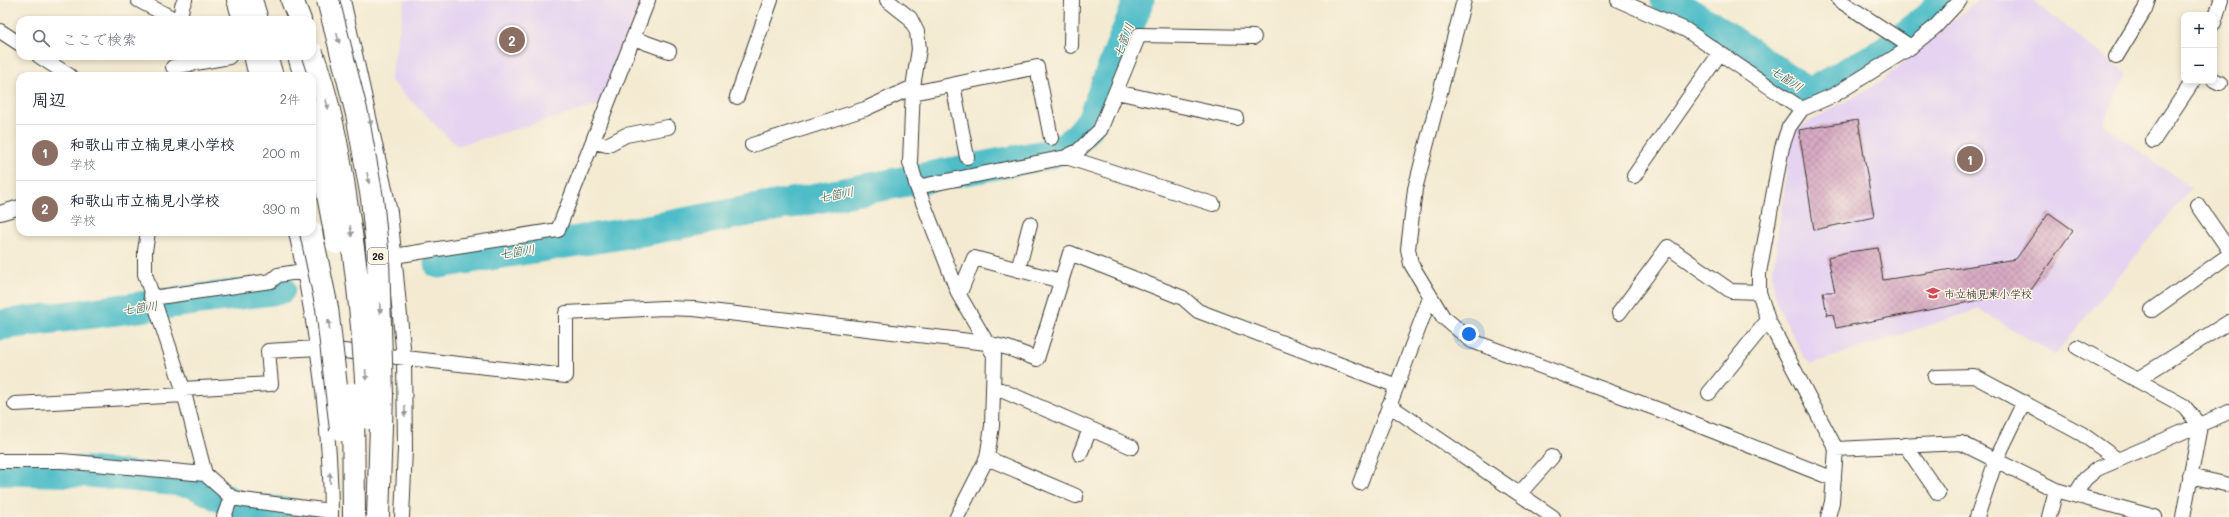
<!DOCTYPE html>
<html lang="ja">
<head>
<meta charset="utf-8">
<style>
	body { margin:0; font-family:Mali,"Klee One",sans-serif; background:#f6f6f7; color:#1f2937 }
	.controls { position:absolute; right:12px; top:12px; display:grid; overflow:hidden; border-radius:8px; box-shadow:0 2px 6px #0003 }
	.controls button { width:36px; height:36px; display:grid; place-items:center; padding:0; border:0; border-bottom:1px solid #e0e1e3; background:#fff; color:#1f2937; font:20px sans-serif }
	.you { position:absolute; left:1469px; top:334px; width:14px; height:14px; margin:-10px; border:3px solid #fff; border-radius:50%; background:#1a73e8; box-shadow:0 0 0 6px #1a73e833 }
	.badge { display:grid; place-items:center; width:26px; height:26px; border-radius:50%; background:#db2777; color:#fff; font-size:13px; font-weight:700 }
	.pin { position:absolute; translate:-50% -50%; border:2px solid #fff; box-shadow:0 1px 4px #0006 }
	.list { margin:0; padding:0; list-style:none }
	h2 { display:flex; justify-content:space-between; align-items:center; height:52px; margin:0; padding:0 16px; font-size:17px }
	h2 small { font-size:13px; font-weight:400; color:#747a83 }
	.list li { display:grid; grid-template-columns:26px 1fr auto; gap:12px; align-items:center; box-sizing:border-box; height:56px; padding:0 16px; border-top:1px solid #e0e1e3 }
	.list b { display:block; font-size:15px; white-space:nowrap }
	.list p { margin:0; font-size:13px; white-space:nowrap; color:#747a83 }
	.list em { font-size:13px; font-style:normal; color:#747a83 }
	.icon { flex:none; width:22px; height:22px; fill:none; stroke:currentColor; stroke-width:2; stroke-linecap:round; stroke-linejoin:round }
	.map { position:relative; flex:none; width:2229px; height:517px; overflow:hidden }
	.search { position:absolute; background:#fff; box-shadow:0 2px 6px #0003; left:16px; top:16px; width:300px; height:44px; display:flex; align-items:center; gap:10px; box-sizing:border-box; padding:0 14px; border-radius:12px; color:#747a83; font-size:15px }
	.panel { position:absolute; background:#fff; box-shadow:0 2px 6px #0003; left:16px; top:72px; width:300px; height:164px; border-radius:12px }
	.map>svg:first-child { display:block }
	.built { fill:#e5d3f1 }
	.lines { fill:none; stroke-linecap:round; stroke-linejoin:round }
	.river { stroke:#4fbdc8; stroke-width:31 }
	.building { fill:url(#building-cross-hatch) }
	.street-casing { stroke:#3c3b37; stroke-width:16 }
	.highway-casing { stroke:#3c3b37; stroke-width:24 }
	.street { stroke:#fff; stroke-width:14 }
	.highway { stroke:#fff; stroke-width:22 }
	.highway-bridge-casing { stroke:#3c3b37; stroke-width:24; stroke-linecap:butt }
	.highway-bridge { stroke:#fff; stroke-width:22 }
	.oneway { fill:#999 }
	.labels { text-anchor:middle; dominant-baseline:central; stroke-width:3; stroke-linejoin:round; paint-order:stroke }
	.shield { fill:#fcf5e5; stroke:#5f5d58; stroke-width:1 }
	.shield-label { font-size:10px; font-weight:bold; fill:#1c1c1c }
	.poi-label { font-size:11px; fill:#1c1c1c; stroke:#fcf5e5; text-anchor:start }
	.water-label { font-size:12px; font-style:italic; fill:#305c61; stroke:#fcf5e5 }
</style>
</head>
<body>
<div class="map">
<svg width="2229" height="517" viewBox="0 0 2229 517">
	<defs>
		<pattern id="building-cross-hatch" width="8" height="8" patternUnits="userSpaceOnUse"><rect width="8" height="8" fill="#d7aac2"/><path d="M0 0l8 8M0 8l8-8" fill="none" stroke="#b892a6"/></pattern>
	</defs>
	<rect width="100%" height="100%" fill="#fcf5e5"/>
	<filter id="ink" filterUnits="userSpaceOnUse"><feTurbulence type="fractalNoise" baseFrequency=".025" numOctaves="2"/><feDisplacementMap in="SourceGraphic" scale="8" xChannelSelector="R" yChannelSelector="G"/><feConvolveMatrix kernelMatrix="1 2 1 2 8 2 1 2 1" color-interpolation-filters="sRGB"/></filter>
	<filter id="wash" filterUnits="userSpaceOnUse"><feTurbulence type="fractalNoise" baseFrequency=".012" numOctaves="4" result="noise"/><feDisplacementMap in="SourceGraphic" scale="16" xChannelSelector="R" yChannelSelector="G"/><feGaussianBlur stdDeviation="0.9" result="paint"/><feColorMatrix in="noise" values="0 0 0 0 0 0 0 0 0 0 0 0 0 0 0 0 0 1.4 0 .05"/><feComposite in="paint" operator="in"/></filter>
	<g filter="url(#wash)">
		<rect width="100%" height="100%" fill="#f3ead1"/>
		<path class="built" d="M 405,0 L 641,0 L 600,105 L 457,146 L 390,80 Z
			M 1978,0 L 2032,0 L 2127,74 L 2103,124 L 2191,188 L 2055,355 L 1979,309 L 1810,364 L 1803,356 L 1776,301 L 1772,275 L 1793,131 L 1880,82 Z"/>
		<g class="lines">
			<path class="river" d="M 1666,0 L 1709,25 L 1805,91 L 1812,92 L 1884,53 L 1930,16 L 1944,0
				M 439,263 L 647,230 L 1045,155 C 1069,147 1078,140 1092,120 L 1139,0
				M 0,325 L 280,289
				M 0,470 L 89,472 L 191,482 L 239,506 L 305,516"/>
		</g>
		<g id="blocks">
			<path class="building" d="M 1858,120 L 1874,217 L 1814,230 L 1799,130 Z
				M 2049,213 L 2073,230 L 2031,290 L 1836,328 L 1833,314 L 1827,315 L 1823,292 L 1835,292 L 1828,257 L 1848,252 L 1878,248 L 1883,280 L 2016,259 Z"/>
		</g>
	</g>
	<g filter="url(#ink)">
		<use href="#blocks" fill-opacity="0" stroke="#3c3b37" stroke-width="1"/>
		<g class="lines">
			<defs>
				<path id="street" d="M 138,0 L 176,20
					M 234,0 L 240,20
					M 343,0 L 390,212 L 404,358 L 405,449 L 402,517
					M 887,0 L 910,18 L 917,32 L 919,49 L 913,87 L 910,162 L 917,187 L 959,295 L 994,355 L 992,426 L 987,458 L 957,517
					M 1464,0 L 1415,189 L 1408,249 L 1411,264 L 1443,317 L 1472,341 L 1665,412 L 1834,479
					M 1618,0 L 1686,30 L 1802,109
					M 1839,0 L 1911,47
					M 180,20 L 182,6 L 185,0
					M 2214,23 L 2221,0
					M 0,31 L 20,44
					M 633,38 L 669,51
					M 1071,46 L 1072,0
					M 39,56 L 70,76
					M 251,56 L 256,76
					M 2116,57 L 2145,9 L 2148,0
					M 173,67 L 229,57
					M 2214,80 L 2220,83
					M 953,85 L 967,157
					M 1116,92 L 1236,118
					M 913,93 L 1037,67 L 1051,138
					M 737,97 L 771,0
					M 2153,141 L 2193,81
					M 593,142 L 607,145 L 626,135 L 668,127
					M 752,145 L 865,109 L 913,87
					M 1066,157 L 1213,204
					M 1634,176 L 1720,53
					M 917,187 L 1066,157 L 1078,151 L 1100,130 L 1139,35 L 1254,37
					M 2198,205 L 2229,250
					M 0,213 L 20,207
					M 148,232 L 145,251 L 145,274 L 183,389 L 205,474 L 231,497 L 224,517
					M 296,232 C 316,325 331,421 331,517
					M 394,256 L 558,230 L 648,0
					M 1018,270 L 1030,224
					M 959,295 L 974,258 L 1061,281
					M 151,296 L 159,297 L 271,281 L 278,275 L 304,271
					M 2152,310 L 2229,255
					M 1619,313 L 1668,247 L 1731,291 L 1759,292
					M 2077,347 L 2184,406 L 2200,426 L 2183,517
					M 1935,377 L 1974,376 L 2082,434 L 2118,460
					M 2136,380 L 2229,322
					M 994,387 L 1132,447
					M 183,389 L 271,384 L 268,351 L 317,348 L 566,376 L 566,313 L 664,308 L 694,309 L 987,343 L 1008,348 L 1037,359 L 1070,253 L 1183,298 L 1198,311 L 1397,386
					M 1709,393 L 1768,320
					M 15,404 L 184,395
					M 1389,405 L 1553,517
					M 1905,445 L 1938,493
					M 1836,449 L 1961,443 L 2056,490 L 2155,517
					M 1080,454 L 1090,429
					M 987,458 L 1076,496
					M 0,461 L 62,461 L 205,474
					M 2190,476 L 2229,485
					M 1360,483 L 1430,298
					M 1519,494 L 1552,457
					M 2075,495 L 2085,479 L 2097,469 L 2229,412
					M 231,497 L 243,500 L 331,511
					M 1828,517 L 1832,502 L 1836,449 L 1768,320 L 1759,292 L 1759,273 L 1782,147 L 1789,127 L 1802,109 L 1834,95 L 1908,49 L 1935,27 L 1960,0
					M 1977,517 L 1996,460 L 2024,402
					M 2049,517 L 2056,490"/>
				<path id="highway" d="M 251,0 L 257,20
					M 292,0 L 300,20
					M 266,56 L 272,76
					M 299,56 L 305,76"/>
			</defs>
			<use href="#street" class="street-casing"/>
			<use href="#highway" class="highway-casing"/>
			<use href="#street" class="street"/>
			<use href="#highway" class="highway"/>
			<defs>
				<path id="highway-bridge" d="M 328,0 L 357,114 L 372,198 L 378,258 L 382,395 L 378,517
					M 312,53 C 329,100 339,151 346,201 C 358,273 365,345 368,418
					M 312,110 L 337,243
					M 311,232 L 327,308 L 341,430
					M 353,394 L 354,517"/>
			</defs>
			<use href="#highway-bridge" class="highway-bridge-casing"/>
			<use href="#highway-bridge" class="highway-bridge"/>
		</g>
		<defs><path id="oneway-solid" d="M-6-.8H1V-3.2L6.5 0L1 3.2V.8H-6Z"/></defs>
		<g class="oneway">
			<use href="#oneway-solid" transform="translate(338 38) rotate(76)"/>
			<use href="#oneway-solid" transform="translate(327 104) rotate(77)"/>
			<use href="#oneway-solid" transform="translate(370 120) rotate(78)"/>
			<use href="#oneway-solid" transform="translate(368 178) rotate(80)"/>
			<use href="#oneway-solid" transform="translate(351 231) rotate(81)"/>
			<use href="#oneway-solid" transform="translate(380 308) rotate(88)"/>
			<use href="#oneway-solid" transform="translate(329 325) rotate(-97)"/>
			<use href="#oneway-solid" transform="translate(366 375) rotate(86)"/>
			<use href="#oneway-solid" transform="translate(405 411) rotate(89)"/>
			<use href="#oneway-solid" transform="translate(330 478) rotate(-92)"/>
		</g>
	</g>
	<defs>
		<symbol id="school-bare" viewBox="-9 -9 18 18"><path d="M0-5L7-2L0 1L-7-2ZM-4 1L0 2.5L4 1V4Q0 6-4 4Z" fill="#d1495b" stroke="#fcf5e5" stroke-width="2.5" paint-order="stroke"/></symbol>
	</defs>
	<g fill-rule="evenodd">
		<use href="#school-bare" x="1923" y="283" width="20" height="20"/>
	</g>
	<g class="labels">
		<rect class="shield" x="368" y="248" width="20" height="16" rx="3"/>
		<g class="shield-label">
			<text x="378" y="256">26</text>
		</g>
		<g class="poi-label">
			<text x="1944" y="293">市立楠見東小学校</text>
		</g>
		<g class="water-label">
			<text transform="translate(1123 40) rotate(-69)">七箇川</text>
			<text transform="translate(1787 78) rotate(33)">七箇川</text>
			<text transform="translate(836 194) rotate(-11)">七箇川</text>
			<text transform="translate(517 251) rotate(-9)">七箇川</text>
			<text transform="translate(140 307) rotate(-7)">七箇川</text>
		</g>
	</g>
</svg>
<div class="controls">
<button>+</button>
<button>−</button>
</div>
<div class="you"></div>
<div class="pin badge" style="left:1970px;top:159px;background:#8d6e63">1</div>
<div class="pin badge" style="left:512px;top:40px;background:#8d6e63">2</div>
<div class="search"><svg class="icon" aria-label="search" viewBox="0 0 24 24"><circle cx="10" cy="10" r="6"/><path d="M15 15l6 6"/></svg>ここで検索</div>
<section class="panel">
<h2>周辺<small>2件</small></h2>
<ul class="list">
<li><span class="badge" style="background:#8d6e63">1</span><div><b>和歌山市立楠見東小学校</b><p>学校</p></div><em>200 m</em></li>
<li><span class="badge" style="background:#8d6e63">2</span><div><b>和歌山市立楠見小学校</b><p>学校</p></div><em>390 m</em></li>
</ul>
</section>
</div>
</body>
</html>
